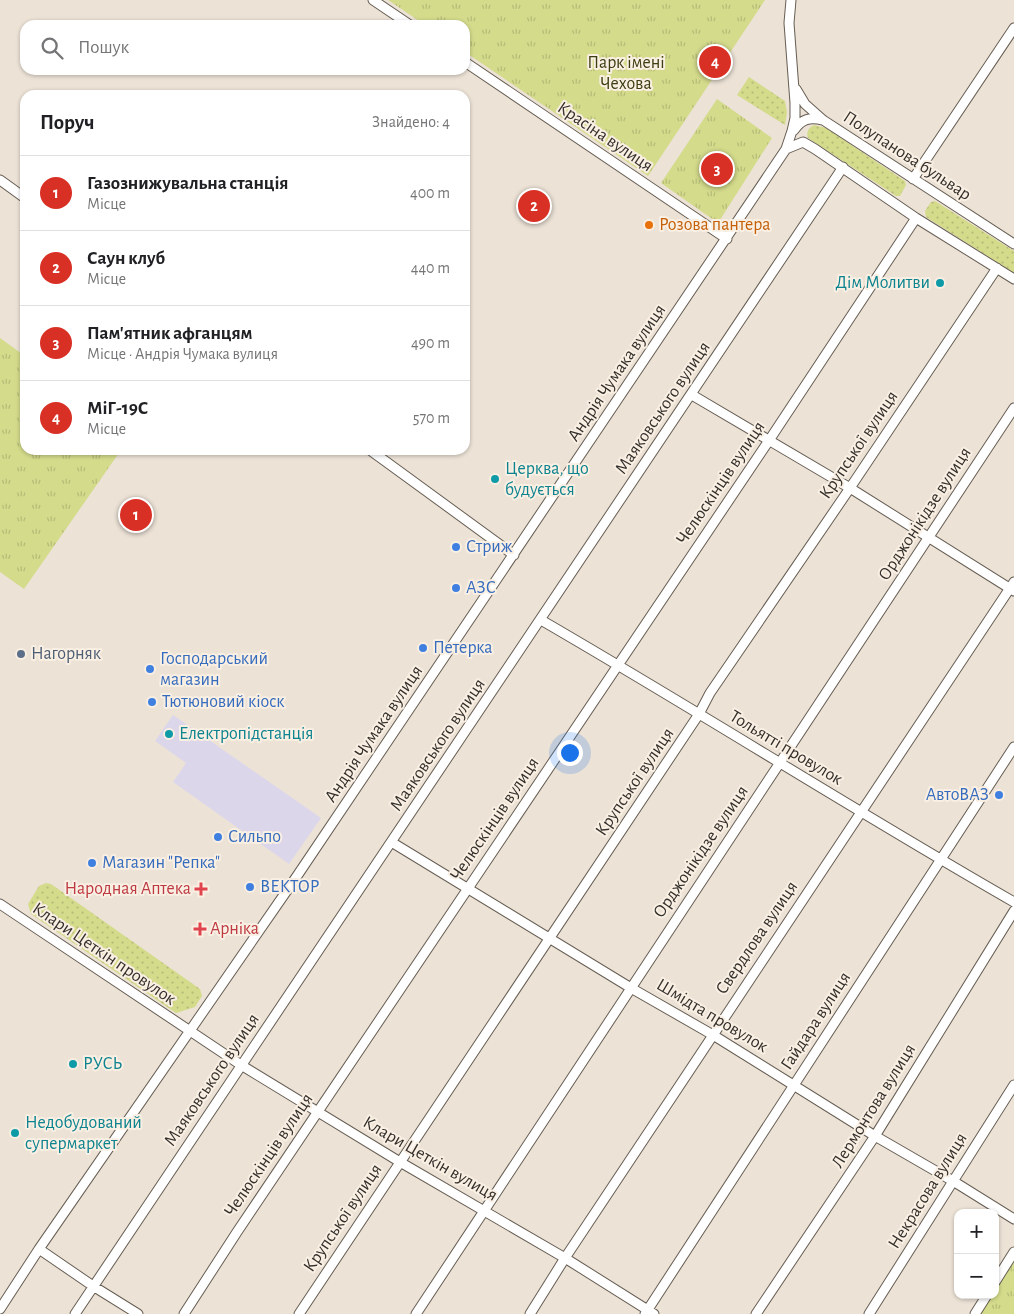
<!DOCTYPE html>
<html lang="uk">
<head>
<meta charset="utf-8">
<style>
	body { margin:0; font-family:"Alegreya Sans",sans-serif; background:#f2f2f2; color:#202124 }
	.controls { position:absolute; right:15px; bottom:15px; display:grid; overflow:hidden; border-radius:10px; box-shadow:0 1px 4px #0004 }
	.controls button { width:45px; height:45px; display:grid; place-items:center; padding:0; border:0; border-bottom:1px solid #e0e0e0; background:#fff; color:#202124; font:25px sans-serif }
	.you { position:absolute; left:569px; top:752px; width:18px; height:18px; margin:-12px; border:4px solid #fff; border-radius:50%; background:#1a73e8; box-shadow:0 0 0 8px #1a73e833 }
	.badge { display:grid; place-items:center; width:32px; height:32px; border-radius:50%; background:#d93025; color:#fff; font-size:16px; font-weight:700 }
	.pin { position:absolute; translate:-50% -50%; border:2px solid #fff; box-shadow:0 1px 5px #0006 }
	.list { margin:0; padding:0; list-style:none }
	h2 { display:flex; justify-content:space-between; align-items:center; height:65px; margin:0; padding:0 20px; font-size:21px }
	h2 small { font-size:16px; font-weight:400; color:#757577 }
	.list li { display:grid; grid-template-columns:32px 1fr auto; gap:15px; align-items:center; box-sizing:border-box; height:75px; padding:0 20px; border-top:1px solid #e0e0e0 }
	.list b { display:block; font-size:19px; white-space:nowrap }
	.list p { margin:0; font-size:16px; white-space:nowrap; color:#757577 }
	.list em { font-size:16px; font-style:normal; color:#757577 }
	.icon { flex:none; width:28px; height:28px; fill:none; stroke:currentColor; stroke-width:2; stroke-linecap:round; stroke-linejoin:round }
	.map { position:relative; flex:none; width:1014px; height:1314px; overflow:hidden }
	.search { position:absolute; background:#fff; box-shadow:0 1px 4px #0004; left:20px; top:20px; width:450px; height:55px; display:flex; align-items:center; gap:12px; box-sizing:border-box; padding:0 18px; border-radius:15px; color:#757577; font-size:19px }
	.panel { position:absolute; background:#fff; box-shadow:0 1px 4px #0004; left:20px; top:90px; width:450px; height:365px; border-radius:15px }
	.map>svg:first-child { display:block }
	.commercial { fill:#dcd6eb }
	.grass { fill:url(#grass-dots) }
	.park { fill:url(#park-tufts) }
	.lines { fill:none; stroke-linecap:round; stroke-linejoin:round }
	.minor-casing { stroke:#675e54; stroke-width:11 }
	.minor { stroke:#fff; stroke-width:9 }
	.food-dot { fill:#e8710a; stroke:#f9efe3; stroke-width:2 }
	.culture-dot { fill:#0f9aa8; stroke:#f9efe3; stroke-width:2 }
	.shop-dot { fill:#3f7fe0; stroke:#f9efe3; stroke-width:2 }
	.service-dot { fill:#5c6f8a; stroke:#f9efe3; stroke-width:2 }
	.health-dot { fill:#e0444e; stroke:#f9efe3; stroke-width:2 }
	.labels { text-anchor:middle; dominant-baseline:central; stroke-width:4; stroke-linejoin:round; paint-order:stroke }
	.park-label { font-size:18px; fill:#3b3e12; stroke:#f9efe3 }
	.street-label { font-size:18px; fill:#332f2b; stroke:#f9efe3 }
	.food-label { font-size:18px; fill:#c56008; stroke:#f9efe3; text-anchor:start }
	.culture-label { font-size:18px; fill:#0d838f; stroke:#f9efe3; text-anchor:start }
	.shop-label { font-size:18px; fill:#366cbe; stroke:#f9efe3; text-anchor:start }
	.service-label { font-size:18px; fill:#4e5e75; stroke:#f9efe3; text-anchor:start }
	.health-label { font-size:18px; fill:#be3a42; stroke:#f9efe3; text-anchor:end }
</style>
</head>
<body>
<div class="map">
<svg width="1014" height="1314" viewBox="0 0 1014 1314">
	<defs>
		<pattern id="grass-dots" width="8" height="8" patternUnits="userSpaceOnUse" patternTransform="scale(1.25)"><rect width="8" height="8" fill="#d4db8b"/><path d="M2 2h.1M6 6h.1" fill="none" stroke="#b6bc78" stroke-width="1.8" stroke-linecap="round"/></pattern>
		<pattern id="park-tufts" width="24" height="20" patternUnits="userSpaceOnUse" patternTransform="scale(1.25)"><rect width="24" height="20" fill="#d4db8b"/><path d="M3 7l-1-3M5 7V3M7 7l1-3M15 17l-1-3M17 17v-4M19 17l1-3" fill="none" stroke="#b6bc78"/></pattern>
	</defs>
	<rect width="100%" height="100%" fill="#ece2d6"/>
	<path class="commercial" d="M 173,715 L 321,818 L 289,864 L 173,782 L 186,763 L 155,741 Z"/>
	<path class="grass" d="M 749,77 L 785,101 L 787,112 L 785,125 L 737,95 Z
		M 814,125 L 826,128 L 905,181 L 906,185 L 900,196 L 896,196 L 808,138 C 806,132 808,128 814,125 Z
		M 935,201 L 1014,251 L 1014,273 L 926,217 L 925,211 L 931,202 Z
		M 46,883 L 51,884 L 200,989 L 202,996 L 195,1007 L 176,1013 L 31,914 L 28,904 L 39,886 Z"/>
	<path class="park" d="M 388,0 L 765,0 L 648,176 L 465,52 L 465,25 L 425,25 Z
		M 717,99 L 772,138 L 718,223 L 661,183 Z
		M 0,338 L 25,356 L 25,450 L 121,450 L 24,589 L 0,572 Z
		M 1014,1259 L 1014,1314 L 979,1314 L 991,1295 L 995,1295 L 995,1288 Z"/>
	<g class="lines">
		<defs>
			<path id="minor" d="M 373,0 L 410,25
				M 465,62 L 727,239
				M 796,89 L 805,104 L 823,120 L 1014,244
				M 794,130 C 802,119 809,117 823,120
				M 786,149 L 803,142 L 815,149 L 916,218 L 1014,279
				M 913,179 L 1014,28
				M 0,180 L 25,198
				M 692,395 L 850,488 L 1014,591
				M 370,450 L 514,555
				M 541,620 C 700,712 855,811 1014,902
				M 393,843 L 631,988 L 713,1035 L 875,1136 L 953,1181 L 1014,1219
				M 0,904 L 241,1065 L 400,1162 L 565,1258 L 654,1314
				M 39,1249 L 93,1286 L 138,1314
				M 995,1282 L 1014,1252
				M 0,1309 L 39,1249 L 297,876 L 786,149 L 792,131 L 795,118 L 795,103 L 789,23 L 791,0
				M 75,1314 C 332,932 589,550 843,167
				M 184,1314 L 237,1232 L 770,439 L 916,218
				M 299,1314 L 699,714 L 710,693 L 850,488 L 997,268
				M 416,1314 L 1014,408
				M 530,1314 L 565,1258 L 1014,582
				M 645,1314 L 1014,747
				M 756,1314 L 875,1136 L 1014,911
				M 869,1314 L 1014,1085
				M 975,1314 L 987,1295"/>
		</defs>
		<use href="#minor" class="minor-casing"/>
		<use href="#minor" class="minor"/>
	</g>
	<circle class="food-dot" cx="649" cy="225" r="5"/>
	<g class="culture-dot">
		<circle cx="940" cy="283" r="5"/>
		<circle cx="495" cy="479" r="5"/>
		<circle cx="169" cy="734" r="5"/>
		<circle cx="73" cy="1064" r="5"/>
		<circle cx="15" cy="1133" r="5"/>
	</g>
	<g class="shop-dot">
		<circle cx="456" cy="547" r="5"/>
		<circle cx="456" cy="588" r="5"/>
		<circle cx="423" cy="648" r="5"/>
		<circle cx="150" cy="669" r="5"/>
		<circle cx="152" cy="702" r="5"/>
		<circle cx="999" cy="795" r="5"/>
		<circle cx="218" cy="837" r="5"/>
		<circle cx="92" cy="863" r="5"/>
		<circle cx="250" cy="887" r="5"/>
	</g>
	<circle class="service-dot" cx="21" cy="654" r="5"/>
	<g class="health-dot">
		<path d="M198.5 881.5h5v5h5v5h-5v5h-5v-5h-5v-5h5z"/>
		<path d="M197.5 921.5h5v5h5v5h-5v5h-5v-5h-5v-5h5z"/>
	</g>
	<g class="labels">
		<g class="park-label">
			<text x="626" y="63">Парк імені<tspan x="626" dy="21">Чехова</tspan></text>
		</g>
		<g class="street-label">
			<text transform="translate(605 137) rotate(34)">Красіна вулиця</text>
			<text transform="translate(907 156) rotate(33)">Полупанова бульвар</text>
			<text transform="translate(617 373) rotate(-56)">Андрія Чумака вулиця</text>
			<text transform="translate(663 408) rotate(-56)">Маяковського вулиця</text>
			<text transform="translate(859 445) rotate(-56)">Крупської вулиця</text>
			<text transform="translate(721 483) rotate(-56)">Челюскінців вулиця</text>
			<text transform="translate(925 514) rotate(-57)">Орджонікідзе вулиця</text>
			<text transform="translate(374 734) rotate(-56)">Андрія Чумака вулиця</text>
			<text transform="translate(438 745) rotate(-56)">Маяковського вулиця</text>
			<text transform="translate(786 748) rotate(31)">Тольятті провулок</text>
			<text transform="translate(635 782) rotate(-56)">Крупської вулиця</text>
			<text transform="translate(495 819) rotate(-56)">Челюскінців вулиця</text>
			<text transform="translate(701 852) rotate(-56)">Орджонікідзе вулиця</text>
			<text transform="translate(757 938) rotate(-56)">Свердлова вулиця</text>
			<text transform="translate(104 954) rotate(34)">Клари Цеткін провулок</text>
			<text transform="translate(712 1016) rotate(31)">Шмідта провулок</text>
			<text transform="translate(816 1021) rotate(-57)">Гайдара вулиця</text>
			<text transform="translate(212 1080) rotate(-56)">Маяковського вулиця</text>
			<text transform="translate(874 1106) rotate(-58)">Лермонтова вулиця</text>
			<text transform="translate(269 1155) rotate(-56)">Челюскінців вулиця</text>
			<text transform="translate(430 1159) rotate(30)">Клари Цеткін вулиця</text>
			<text transform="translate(928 1191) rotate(-58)">Некрасова вулиця</text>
			<text transform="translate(343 1218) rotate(-56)">Крупської вулиця</text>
		</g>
		<g class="food-label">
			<text x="659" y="225">Розова пантера</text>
		</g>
		<g class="culture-label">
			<text x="930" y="283" text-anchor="end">Дім Молитви</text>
			<text x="505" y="469">Церква, що<tspan x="505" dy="21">будується</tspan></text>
			<text x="179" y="734">Електропідстанція</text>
			<text x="83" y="1064">РУСЬ</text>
			<text x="25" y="1123">Недобудований<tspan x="25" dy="21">супермаркет</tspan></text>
		</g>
		<g class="shop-label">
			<text x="466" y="547">Стриж</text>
			<text x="466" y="588">АЗС</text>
			<text x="433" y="648">Петерка</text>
			<text x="160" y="659">Господарський<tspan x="160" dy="21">магазин</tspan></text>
			<text x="162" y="702">Тютюновий кіоск</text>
			<text x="989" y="795" text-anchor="end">АвтоВАЗ</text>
			<text x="228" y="837">Сильпо</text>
			<text x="102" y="863">Магазин "Репка"</text>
			<text x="260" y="887">ВЕКТОР</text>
		</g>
		<g class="service-label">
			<text x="31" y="654">Нагорняк</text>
		</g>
		<g class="health-label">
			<text x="191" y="889">Народная Аптека</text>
			<text x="210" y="929" text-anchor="start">Арніка</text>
		</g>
	</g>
</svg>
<div class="controls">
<button>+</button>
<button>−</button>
</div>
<div class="you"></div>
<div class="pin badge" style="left:136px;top:515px">1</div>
<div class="pin badge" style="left:534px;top:206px">2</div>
<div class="pin badge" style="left:717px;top:169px">3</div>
<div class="pin badge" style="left:715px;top:62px">4</div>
<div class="search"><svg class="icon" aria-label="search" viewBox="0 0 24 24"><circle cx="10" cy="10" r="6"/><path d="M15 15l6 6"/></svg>Пошук</div>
<section class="panel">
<h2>Поруч<small>Знайдено: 4</small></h2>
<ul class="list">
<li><span class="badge">1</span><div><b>Газознижувальна станція</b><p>Місце</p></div><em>400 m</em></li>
<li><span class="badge">2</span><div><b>Саун клуб</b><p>Місце</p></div><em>440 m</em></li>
<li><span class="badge">3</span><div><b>Пам'ятник афганцям</b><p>Місце · Андрія Чумака вулиця</p></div><em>490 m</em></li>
<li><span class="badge">4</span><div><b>МіГ-19С</b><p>Місце</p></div><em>570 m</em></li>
</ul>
</section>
</div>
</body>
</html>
